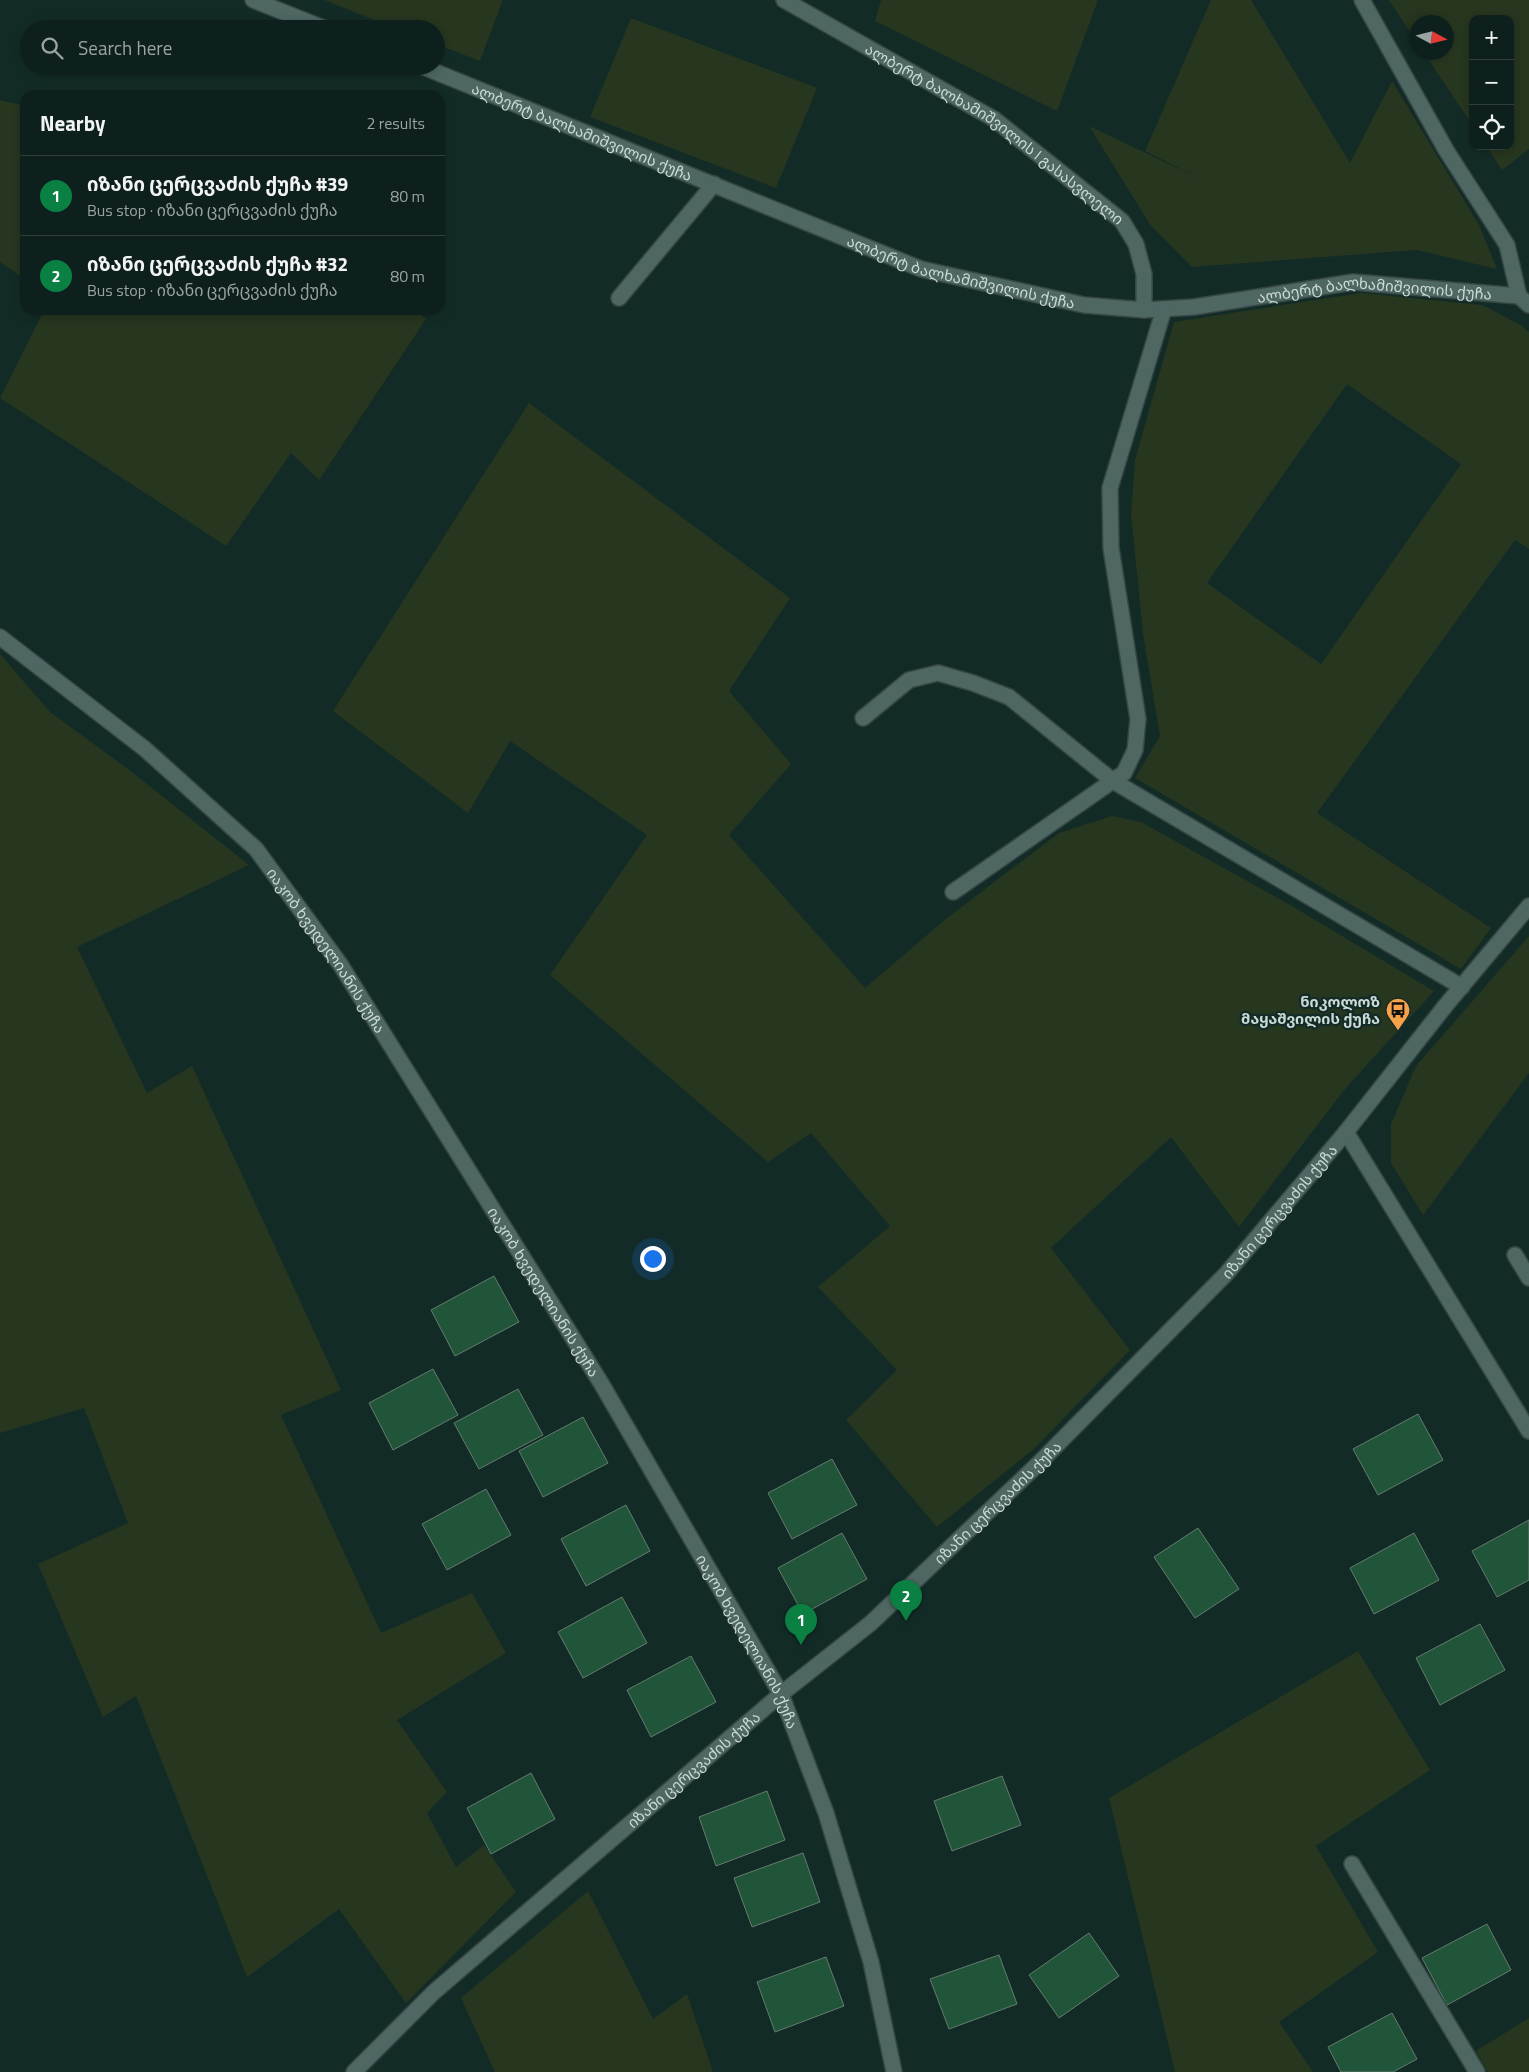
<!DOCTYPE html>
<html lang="en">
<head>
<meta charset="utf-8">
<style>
	body { margin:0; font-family:"Titillium Web","Noto Sans Georgian",sans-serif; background:#1c2d2a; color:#f1f3f6 }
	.controls { position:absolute; right:15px; top:15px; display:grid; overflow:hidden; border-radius:10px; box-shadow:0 2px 8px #0003 }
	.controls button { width:45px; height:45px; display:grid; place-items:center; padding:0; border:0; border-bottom:1px solid #2e3e3b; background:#0e201d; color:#f1f3f6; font:25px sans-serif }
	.compass { position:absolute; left:1409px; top:15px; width:45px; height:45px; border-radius:50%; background:#0e201d; box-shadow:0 2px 8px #0003; rotate:97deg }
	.you { position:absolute; left:652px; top:1258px; width:18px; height:18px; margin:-12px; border:4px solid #fff; border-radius:50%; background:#1a73e8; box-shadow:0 0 0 8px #1a73e833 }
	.badge { display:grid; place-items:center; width:32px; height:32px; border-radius:50%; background:#0b8043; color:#fff; font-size:16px; font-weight:700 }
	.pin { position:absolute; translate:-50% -41px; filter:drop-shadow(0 1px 2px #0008) }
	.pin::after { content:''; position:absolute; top:26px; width:18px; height:15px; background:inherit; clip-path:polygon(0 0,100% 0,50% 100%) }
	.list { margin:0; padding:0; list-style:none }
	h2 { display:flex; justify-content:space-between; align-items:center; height:65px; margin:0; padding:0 20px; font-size:21px }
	h2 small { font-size:16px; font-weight:400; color:#9ba3a4 }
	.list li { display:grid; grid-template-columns:32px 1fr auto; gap:15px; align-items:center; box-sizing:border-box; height:80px; padding:0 20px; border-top:1px solid #2e3e3b }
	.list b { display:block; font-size:19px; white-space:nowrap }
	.list p { margin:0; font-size:16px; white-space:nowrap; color:#9ba3a4 }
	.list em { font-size:16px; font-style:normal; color:#9ba3a4 }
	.icon { flex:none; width:28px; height:28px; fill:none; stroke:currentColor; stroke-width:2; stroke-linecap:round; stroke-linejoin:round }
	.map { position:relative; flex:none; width:1529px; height:2072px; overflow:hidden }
	.search { position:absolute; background:#0e201d; box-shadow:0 2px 8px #0003; left:20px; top:20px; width:425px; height:55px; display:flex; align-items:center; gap:12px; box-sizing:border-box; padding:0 18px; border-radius:28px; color:#9ba3a4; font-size:19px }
	.panel { position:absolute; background:#0e201d; box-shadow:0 2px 8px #0003; left:20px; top:90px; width:425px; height:225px; border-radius:15px }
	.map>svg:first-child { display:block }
	.green { fill:#27361f; fill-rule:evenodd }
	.building { fill:#20553a; stroke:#667b6e }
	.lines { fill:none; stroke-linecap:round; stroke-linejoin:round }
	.minor-casing { stroke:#354644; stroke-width:18 }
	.minor { stroke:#4e6763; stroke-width:15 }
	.labels { text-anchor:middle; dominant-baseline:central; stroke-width:4.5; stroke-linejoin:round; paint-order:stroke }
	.street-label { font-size:15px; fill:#cbd9d7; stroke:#132b27 }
	.poi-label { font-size:15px; font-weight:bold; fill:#cbd9d7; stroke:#132b27; text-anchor:end }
</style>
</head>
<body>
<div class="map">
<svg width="1529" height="2072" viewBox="0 0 1529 2072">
	<rect width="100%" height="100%" fill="#132b27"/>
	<path class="green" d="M 324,0 L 503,0 L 480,61 L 436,44 L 436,29 L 397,29 Z
		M 881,0 L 1098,0 L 1057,111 L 875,21 Z
		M 1211,0 L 1251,0 L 1350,163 L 1392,81 L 1479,225 L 1497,269 L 1417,250 L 1192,267 L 1151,226 L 1089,126 L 1205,181 L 1145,151 Z
		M 1389,0 L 1529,0 L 1529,149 L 1502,170 L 1486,146 L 1510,146 L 1510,19 L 1473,19 L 1473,126 L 1424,53 L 1446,52 L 1446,22 L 1416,22 L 1416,41 Z
		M 631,18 L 817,88 L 776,188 L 590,117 Z
		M 0,100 L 25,106 L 25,279 L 0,262 Z
		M 1361,293 L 1482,305 L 1521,325 L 1529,332 L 1529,549 L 1515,540 L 1317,813 L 1491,928 L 1461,969 L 1135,778 L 1160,736 L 1143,634 L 1131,514 L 1135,460 L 1174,322 ZM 1347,384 L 1461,464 L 1321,664 L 1207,583 Z
		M 44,310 L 414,310 L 426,319 L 319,480 L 291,453 L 226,546 L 0,398 Z
		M 529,403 L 790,598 L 729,691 L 791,764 L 729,835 L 865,988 L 947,918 L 1059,833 L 1112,816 L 1141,822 L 1292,906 L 1434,991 L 1345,1089 L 1239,1227 L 1171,1137 L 1051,1248 L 1130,1350 L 1035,1448 L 937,1527 L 846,1420 L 897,1370 L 818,1287 L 890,1226 L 811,1133 L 768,1162 L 550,975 L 647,835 L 510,741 L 468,813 L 333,711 Z
		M 0,654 L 50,712 L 128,769 L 249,865 L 77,947 L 147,1093 L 192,1066 L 341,1390 L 281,1415 L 381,1633 L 472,1593 L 506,1653 L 397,1720 L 447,1792 L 427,1813 L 456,1867 L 484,1845 L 516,1892 L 406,2003 L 339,1909 L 247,1977 L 136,1696 L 103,1717 L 38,1564 L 128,1523 L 84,1408 L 0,1433 Z
		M 1529,936 L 1529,1073 L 1423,1215 L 1391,1163 L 1391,1124 L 1416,1066 Z
		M 1358,1651 L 1430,1770 L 1316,1846 L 1378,1952 L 1279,2022 L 1313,2072 L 1175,2072 L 1109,1798 Z
		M 588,1891 L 653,2019 L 687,1994 L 713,2072 L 495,2072 L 461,1998 Z
		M 1529,2018 L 1529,2072 L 1488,2072 L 1476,2051 Z"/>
	<path class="building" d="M 494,1276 L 519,1322 L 455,1356 L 431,1310 Z
		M 433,1369 L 458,1415 L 393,1450 L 369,1403 Z
		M 518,1389 L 543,1435 L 479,1469 L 454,1423 Z
		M 1418,1414 L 1443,1460 L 1378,1495 L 1353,1449 Z
		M 583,1417 L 608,1463 L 543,1497 L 519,1451 Z
		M 832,1459 L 857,1505 L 792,1539 L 768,1493 Z
		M 486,1489 L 511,1535 L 447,1570 L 422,1524 Z
		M 626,1505 L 650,1551 L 586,1586 L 561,1539 Z
		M 1529,1520 L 1529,1580 L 1497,1597 L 1472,1551 Z
		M 1198,1528 L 1239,1589 L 1195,1618 L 1154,1557 Z
		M 842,1533 L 867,1579 L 803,1614 L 778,1568 Z
		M 1414,1533 L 1439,1580 L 1374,1614 L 1350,1568 Z
		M 622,1597 L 647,1643 L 583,1678 L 558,1632 Z
		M 1480,1624 L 1505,1670 L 1440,1705 L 1416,1658 Z
		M 691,1656 L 716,1702 L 651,1737 L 627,1690 Z
		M 531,1773 L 555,1819 L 491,1854 L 467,1808 Z
		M 1002,1776 L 1021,1825 L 952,1851 L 934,1801 Z
		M 767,1791 L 785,1840 L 716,1866 L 699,1817 Z
		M 803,1853 L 820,1902 L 752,1927 L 734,1878 Z
		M 1487,1924 L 1511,1970 L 1447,2005 L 1422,1958 Z
		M 1089,1933 L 1119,1976 L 1059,2018 L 1029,1975 Z
		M 999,1955 L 1017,2004 L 949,2029 L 930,1979 Z
		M 826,1957 L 844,2006 L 775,2032 L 757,1982 Z
		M 1392,2013 L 1417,2059 L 1393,2072 L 1341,2072 L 1328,2047 Z"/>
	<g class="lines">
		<defs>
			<g id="minor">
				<path d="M 253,0 L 326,29"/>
				<path id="s1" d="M 784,0 L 994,119 L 1122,221 L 1136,244 L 1144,274 L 1144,310"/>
				<path d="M 1362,0 L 1446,150 L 1507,245 L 1519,296"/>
				<path id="s2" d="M 421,66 L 921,269 L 1084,305 L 1144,310 L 1194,307 L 1353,282 L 1519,296 L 1529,305"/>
				<path d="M 619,298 L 714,184"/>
				<path id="s3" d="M 0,637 L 145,749 L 256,849 L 340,964 L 601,1383 L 781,1694 L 826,1813 L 871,1962 L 894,2072"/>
				<path d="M 863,718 L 909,680 L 938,673 L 973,683 L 1009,697 L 1113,781 L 1462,987"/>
				<path d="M 953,892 L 1124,773 L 1135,750 L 1138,719 L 1111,548 L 1110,488 L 1164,309"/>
				<path d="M 1346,1132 L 1529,1431"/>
				<path d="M 1515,1255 L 1529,1278"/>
				<path d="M 1352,1864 L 1477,2072"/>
				<path id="s4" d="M 354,2072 L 434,1992 L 781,1694 L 871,1623 L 1037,1465 L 1226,1274 L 1346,1132 L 1446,1005 L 1529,906"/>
			</g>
		</defs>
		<use href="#minor" class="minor-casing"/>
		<use href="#minor" class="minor"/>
	</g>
	<defs>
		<symbol id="bus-pin" viewBox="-11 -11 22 30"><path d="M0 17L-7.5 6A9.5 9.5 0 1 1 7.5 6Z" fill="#f7a148" stroke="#132b27"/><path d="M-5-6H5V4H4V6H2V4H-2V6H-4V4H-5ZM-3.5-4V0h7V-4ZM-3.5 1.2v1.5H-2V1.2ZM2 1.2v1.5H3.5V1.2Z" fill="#111"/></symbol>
	</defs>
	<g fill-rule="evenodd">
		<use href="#bus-pin" x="1384" y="996" width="28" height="38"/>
	</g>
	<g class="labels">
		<g class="street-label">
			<text stroke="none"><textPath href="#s2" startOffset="174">ალბერტ ბალხამიშვილის ქუჩა</textPath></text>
			<text stroke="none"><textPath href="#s1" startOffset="250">ალბერტ ბალხამიშვილის I გასასვლელი</textPath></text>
			<text stroke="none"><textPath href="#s2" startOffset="579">ალბერტ ბალხამიშვილის ქუჩა</textPath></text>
			<text stroke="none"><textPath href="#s2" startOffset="999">ალბერტ ბალხამიშვილის ქუჩა</textPath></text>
			<text stroke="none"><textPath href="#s3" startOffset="456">იაკობ ხვედელიანის ქუჩა</textPath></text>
			<text stroke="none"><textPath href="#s4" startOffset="1265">იზანი ცერცვაძის ქუჩა</textPath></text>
			<text stroke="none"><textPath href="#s3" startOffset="861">იაკობ ხვედელიანის ქუჩა</textPath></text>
			<text stroke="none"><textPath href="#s4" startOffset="860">იზანი ცერცვაძის ქუჩა</textPath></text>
			<text stroke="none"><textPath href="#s3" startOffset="1266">იაკობ ხვედელიანის ქუჩა</textPath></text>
			<text stroke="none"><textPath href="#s4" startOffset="455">იზანი ცერცვაძის ქუჩა</textPath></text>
		</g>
		<g class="poi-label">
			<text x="1380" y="1001">ნიკოლოზ<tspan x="1380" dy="17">მაყაშვილის ქუჩა</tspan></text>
		</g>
	</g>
</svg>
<div class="controls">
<button>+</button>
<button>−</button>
<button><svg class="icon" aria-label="locate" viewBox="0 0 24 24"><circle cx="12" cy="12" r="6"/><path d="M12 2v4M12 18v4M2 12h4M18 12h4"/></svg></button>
</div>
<svg class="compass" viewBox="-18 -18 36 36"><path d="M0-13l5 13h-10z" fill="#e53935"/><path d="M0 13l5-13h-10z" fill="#9ba3a4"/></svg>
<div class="you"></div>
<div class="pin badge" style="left:801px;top:1645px">1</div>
<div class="pin badge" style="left:906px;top:1621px">2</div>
<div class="search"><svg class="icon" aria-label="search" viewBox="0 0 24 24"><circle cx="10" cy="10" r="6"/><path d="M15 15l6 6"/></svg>Search here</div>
<section class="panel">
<h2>Nearby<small>2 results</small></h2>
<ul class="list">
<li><span class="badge">1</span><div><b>იზანი ცერცვაძის ქუჩა #39</b><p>Bus stop · იზანი ცერცვაძის ქუჩა</p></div><em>80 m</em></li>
<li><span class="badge">2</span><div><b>იზანი ცერცვაძის ქუჩა #32</b><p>Bus stop · იზანი ცერცვაძის ქუჩა</p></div><em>80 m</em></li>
</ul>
</section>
</div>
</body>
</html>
